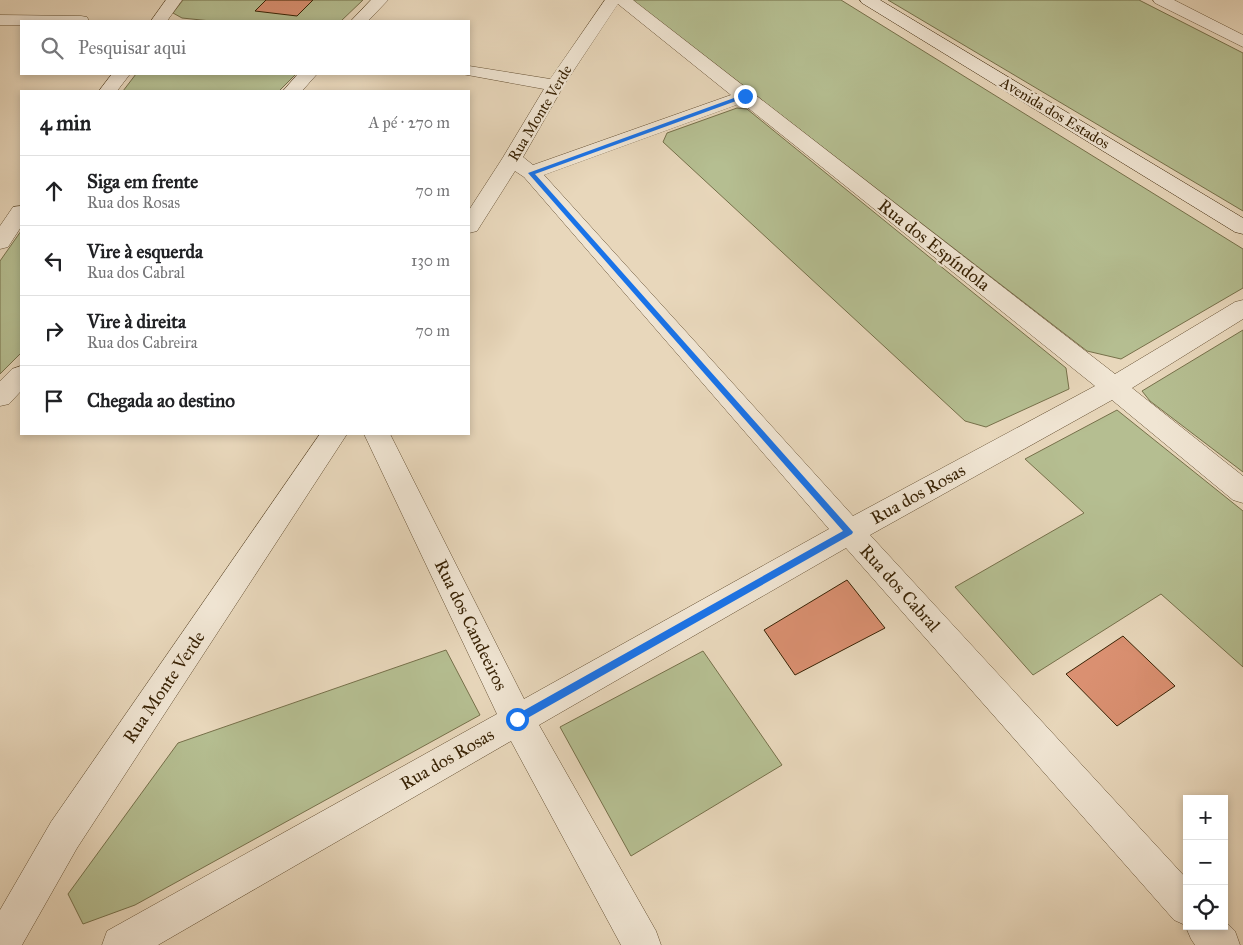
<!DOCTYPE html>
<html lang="pt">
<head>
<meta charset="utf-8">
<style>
	body { margin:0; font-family:"IM FELL Great Primer",serif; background:#f6f6f6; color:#202124 }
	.controls { position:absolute; right:15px; bottom:15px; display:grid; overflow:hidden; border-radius:0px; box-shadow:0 2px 8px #0003 }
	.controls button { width:45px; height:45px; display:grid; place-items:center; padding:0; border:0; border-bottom:1px solid #e0e0e0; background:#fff; color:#202124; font:25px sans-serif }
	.stop { position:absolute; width:15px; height:15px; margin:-11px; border:4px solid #1a73e8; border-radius:50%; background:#fff }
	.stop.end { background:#1a73e8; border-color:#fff; box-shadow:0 1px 5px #0008 }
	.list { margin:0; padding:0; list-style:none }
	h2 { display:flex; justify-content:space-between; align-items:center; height:65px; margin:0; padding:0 20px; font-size:21px }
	h2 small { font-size:16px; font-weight:400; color:#757577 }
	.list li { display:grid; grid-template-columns:32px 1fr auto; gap:15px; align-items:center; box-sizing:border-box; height:70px; padding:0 20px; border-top:1px solid #e0e0e0 }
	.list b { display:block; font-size:19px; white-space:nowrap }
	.list p { margin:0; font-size:16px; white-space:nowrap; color:#757577 }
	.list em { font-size:16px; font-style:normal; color:#757577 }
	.icon { flex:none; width:28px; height:28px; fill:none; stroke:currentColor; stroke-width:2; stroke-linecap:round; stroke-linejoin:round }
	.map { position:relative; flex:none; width:1243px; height:945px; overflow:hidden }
	.search { position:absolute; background:#fff; box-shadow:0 2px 8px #0003; left:20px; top:20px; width:450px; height:55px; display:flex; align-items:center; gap:12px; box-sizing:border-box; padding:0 18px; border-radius:0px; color:#757577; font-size:19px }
	.panel { position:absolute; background:#fff; box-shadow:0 2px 8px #0003; left:20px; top:90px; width:450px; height:345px; border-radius:0px }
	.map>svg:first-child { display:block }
	.green { fill:#b5be91; stroke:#76704a }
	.building { fill:#da9071; stroke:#382204 }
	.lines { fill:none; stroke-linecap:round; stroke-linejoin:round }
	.street-casing { stroke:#644f32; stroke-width:1 }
	.secondary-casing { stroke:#382204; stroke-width:1 }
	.street { fill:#f0e5d3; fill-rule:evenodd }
	.secondary { fill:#f0e5d3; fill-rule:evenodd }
	.route { fill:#1a73e8 }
	.labels { text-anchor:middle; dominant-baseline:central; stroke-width:4.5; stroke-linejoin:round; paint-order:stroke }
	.far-street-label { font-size:15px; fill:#382204; stroke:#f0e5d3 }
	.street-label { font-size:18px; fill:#382204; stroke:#f0e5d3 }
</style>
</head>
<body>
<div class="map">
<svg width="1243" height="945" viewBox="0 0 1243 945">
	<rect width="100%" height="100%" fill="#e8d7bb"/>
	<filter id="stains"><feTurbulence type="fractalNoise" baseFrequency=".004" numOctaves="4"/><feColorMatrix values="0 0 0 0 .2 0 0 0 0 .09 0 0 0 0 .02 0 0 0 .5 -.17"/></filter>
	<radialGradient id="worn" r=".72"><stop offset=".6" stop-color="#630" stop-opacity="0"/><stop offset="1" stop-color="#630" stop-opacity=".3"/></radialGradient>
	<path class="green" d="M 183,0 L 363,0 L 341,21 L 211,21 L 182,18 L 173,13 Z
		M 632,0 L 841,0 L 1243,249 L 1243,288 L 1121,359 L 1087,351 Z
		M 888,0 L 1139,0 L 1243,53 L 1243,211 Z
		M 136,74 L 296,74 L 279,91 L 123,91 Z
		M 737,108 L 747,109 L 1066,368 L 1069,389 L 986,427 L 965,421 L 663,142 L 667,133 Z
		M 21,231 L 21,353 L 0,374 L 0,261 Z
		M 1243,330 L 1243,472 L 1150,401 L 1142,391 Z
		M 1117,410 L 1243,511 L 1243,667 L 1161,594 L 1033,675 L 955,587 L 1084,513 L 1025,459 Z
		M 446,650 L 480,715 L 135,905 L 83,924 L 68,894 L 178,743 Z
		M 703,651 L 782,765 L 631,856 L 560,727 Z"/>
	<path class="building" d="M 266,0 L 313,0 L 297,16 L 255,11 Z
		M 847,580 L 885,628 L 795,675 L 764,630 Z
		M 1123,636 L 1175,686 L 1117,726 L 1066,674 Z"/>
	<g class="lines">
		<defs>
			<path id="street" d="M 166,0 L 182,0 L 167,21 L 151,21 Z
				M 371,0 L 388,0 L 368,21 L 351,21 Z
				M 605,0 L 633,0 L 1115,374 L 1235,302 L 1243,300 L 1243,319 L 1132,388 L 1243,476 L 1243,503 L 1233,500 L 1112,400 L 870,535 L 1187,879 L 1187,926 L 1224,926 L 1224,920 L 1235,931 L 1240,945 L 1195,945 L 1191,939 L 1185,925 L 1174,920 L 846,548 L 539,725 L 656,931 L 661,945 L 621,945 L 511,741 L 158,945 L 102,945 L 107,931 L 497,714 L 364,434 L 390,434 L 524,699 L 829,529 L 524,177 L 515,171 L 477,231 L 469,233 L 469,210 L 502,159 L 544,89 L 462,74 L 469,74 L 469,66 L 550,79 ZM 618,4 L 731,95 L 533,165 L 523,157 L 564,85 ZM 742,103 L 1095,386 L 853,516 L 544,175 Z
				M 1153,0 L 1174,0 L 1243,35 L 1243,47 L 1155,3 Z
				M 0,15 L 81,16 L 87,17 L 89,21 L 21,21 L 21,25 L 0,25 Z
				M 112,74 L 130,74 L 117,91 L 99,91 Z
				M 298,74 L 317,74 L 302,91 L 283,91 Z
				M 21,206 L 21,227 L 8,247 L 0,249 L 0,226 L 13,207 Z
				M 21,366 L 21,391 L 9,404 L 0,406 L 0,381 L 12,369 Z
				M 320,434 L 347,434 L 77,848 L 22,945 L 0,945 L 0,910 L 51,822 Z"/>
			<path id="secondary" d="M 860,0 L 880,0 L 1243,218 L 1243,234 L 1235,232 L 862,3 Z"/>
		</defs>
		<use href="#street" class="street-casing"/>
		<use href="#secondary" class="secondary-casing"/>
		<use href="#street" class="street"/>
		<use href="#secondary" class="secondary"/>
	</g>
	<path class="route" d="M 745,94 L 747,97 L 535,174 L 853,532 L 852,534 L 517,724 L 514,722 L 514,716 L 843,531 L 528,173 Z"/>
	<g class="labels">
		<g class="far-street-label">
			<text transform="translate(540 113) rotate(-59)">Rua Monte Verde</text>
			<text transform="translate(1055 113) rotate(31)">Avenida dos Estados</text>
		</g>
		<g class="street-label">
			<text transform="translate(934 245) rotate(38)">Rua dos Espíndola</text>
			<text transform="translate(918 494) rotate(-29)">Rua dos Rosas</text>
			<text transform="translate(900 588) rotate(48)">Rua dos Cabral</text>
			<text transform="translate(471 625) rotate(64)">Rua dos Candeeiros</text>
			<text transform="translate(164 687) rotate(-56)">Rua Monte Verde</text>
			<text transform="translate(447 759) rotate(-30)">Rua dos Rosas</text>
		</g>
	</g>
	<rect width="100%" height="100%" filter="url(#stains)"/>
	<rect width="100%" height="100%" fill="url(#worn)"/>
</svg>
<div class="controls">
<button>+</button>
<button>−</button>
<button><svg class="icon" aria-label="locate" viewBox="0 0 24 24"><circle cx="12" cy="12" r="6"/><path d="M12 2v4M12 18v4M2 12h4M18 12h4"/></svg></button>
</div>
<div class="stop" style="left:517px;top:719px"></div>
<div class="stop end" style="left:745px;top:96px"></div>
<div class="search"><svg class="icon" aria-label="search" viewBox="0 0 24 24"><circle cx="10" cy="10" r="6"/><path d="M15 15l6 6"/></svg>Pesquisar aqui</div>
<section class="panel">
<h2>4 min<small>A pé · 270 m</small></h2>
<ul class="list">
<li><svg class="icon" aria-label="ahead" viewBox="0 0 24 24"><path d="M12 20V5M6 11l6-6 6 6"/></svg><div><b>Siga em frente</b><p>Rua dos Rosas</p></div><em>70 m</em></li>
<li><svg class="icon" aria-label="left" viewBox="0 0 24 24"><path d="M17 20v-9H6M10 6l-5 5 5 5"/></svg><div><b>Vire à esquerda</b><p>Rua dos Cabral</p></div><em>130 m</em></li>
<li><svg class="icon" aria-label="right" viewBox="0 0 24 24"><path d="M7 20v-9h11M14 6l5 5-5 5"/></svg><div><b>Vire à direita</b><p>Rua dos Cabreira</p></div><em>70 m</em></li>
<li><svg class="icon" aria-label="arrive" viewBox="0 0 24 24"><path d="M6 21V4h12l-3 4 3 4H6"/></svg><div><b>Chegada ao destino</b></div></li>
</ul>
</section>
</div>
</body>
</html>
